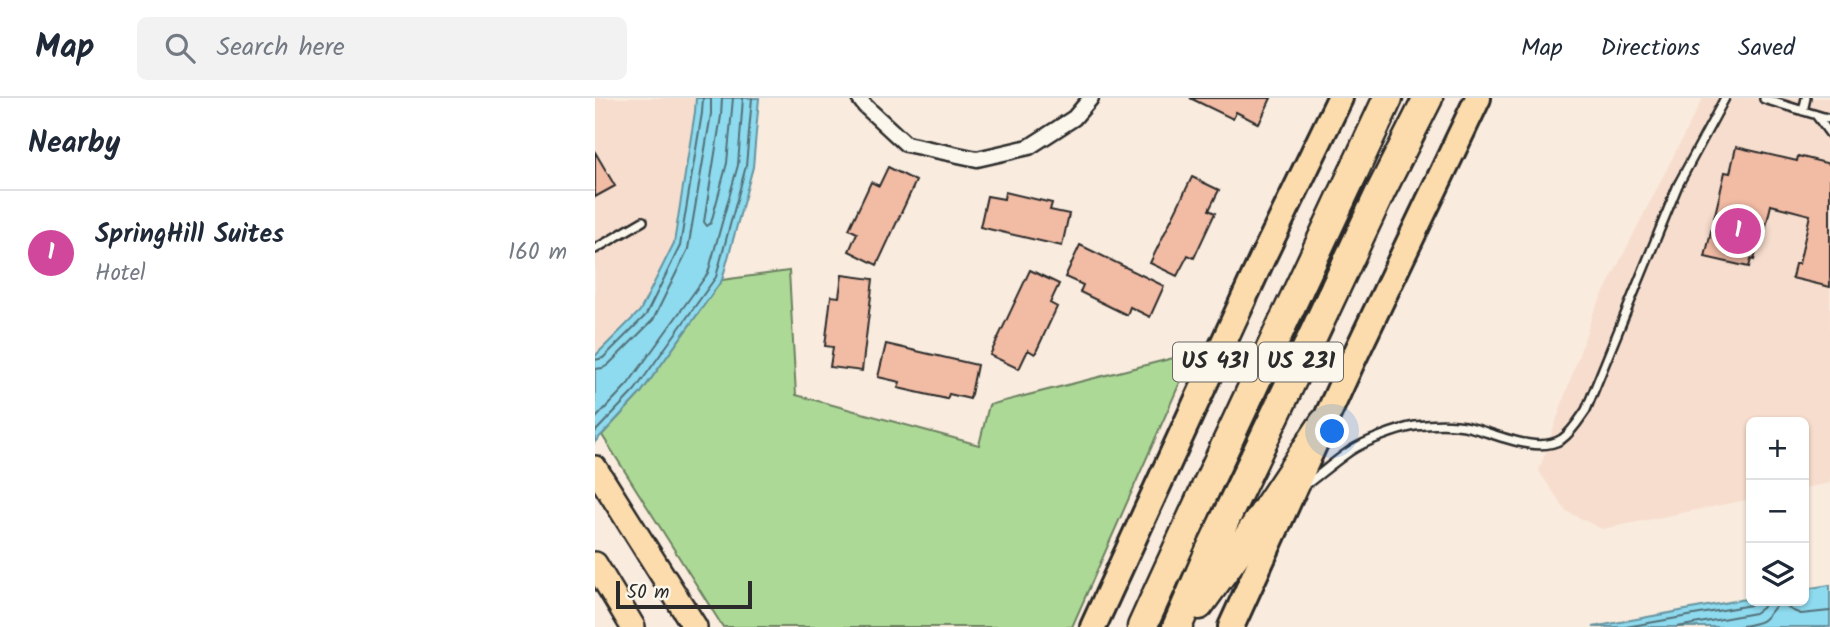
<!DOCTYPE html>
<html lang="en">
<head>
<meta charset="utf-8">
<style>
	body { margin:0; font-family:Kalam,sans-serif; background:#f2f2f3; color:#1f2937 }
	.controls { position:absolute; right:21px; bottom:21px; display:grid; overflow:hidden; border-radius:10px; box-shadow:0 2px 5px #0004 }
	.controls button { width:63px; height:63px; display:grid; place-items:center; padding:0; border:0; border-bottom:2px solid #e0e1e3; background:#fff; color:#1f2937; font:35px sans-serif }
	.scale { position:absolute; left:21px; bottom:18px; width:136px; box-sizing:border-box; padding-left:7px; border:4px solid #2b2b2b; border-top:0; font-size:19px; line-height:24px; white-space:nowrap; color:#2b2b2b; -webkit-text-stroke:5px #fbf7ec; paint-order:stroke }
	.you { position:absolute; left:738px; top:334px; width:24px; height:24px; margin:-18px; border:5px solid #fff; border-radius:50%; background:#1a73e8; box-shadow:0 0 0 10px #1a73e833 }
	.badge { display:grid; place-items:center; width:46px; height:46px; border-radius:50%; background:#d93025; color:#fff; font-size:23px; font-weight:700 }
	.pin { position:absolute; translate:-50% -50%; border:4px solid #fff; box-shadow:0 2px 7px #0006 }
	.list { margin:0; padding:0; list-style:none }
	h2 { display:flex; justify-content:space-between; align-items:center; height:91px; margin:0; padding:0 28px; font-size:30px }
	h2 small { font-size:23px; font-weight:400; color:#747a83 }
	.list li { display:grid; grid-template-columns:46px 1fr auto; gap:21px; align-items:center; box-sizing:border-box; height:126px; padding:0 28px; border-top:2px solid #e0e1e3 }
	.list b { display:block; font-size:26px; white-space:nowrap }
	.list p { margin:0; font-size:23px; white-space:nowrap; color:#747a83 }
	.list em { font-size:23px; font-style:normal; color:#747a83 }
	.icon { flex:none; width:38px; height:38px; fill:none; stroke:currentColor; stroke-width:2; stroke-linecap:round; stroke-linejoin:round }
	.map { position:relative; flex:none; width:1235px; height:529px; overflow:hidden }
	header { display:flex; align-items:center; gap:42px; box-sizing:border-box; height:98px; padding:0 35px; background:#fff; border-bottom:2px solid #e0e1e3 }
	header strong { font-size:33px }
	nav { display:flex; gap:38px; margin-inline-start:auto; font-size:24px }
	.search { width:490px; height:63px; background:#f2f2f3; display:flex; align-items:center; gap:18px; box-sizing:border-box; padding:0 24px; border-radius:10px; color:#747a83; font-size:26px }
	main { display:flex }
	aside { flex:1; background:#fff }
	.map>svg:first-child { display:block }
	.built { fill:#f7ddcd }
	.green { fill:#add997; stroke:#6c8261; stroke-width:2 }
	.water { fill:#8edaee; stroke:#6694a0; stroke-width:2 }
	.lines { fill:none; stroke-linecap:round; stroke-linejoin:round }
	.shore { stroke:#537179; stroke-width:2 }
	.building { fill:#f1bba4; stroke:#2b2b2b; stroke-width:2 }
	.service-casing { stroke:#2b2b2b; stroke-width:12 }
	.minor-casing { stroke:#2b2b2b; stroke-width:19 }
	.primary-casing { stroke:#2b2b2b; stroke-width:28 }
	.trunk-casing { stroke:#2b2b2b; stroke-width:30 }
	.motorway-casing { stroke:#2b2b2b; stroke-width:33 }
	.service { stroke:#fbf7ec; stroke-width:7 }
	.minor { stroke:#fbf7ec; stroke-width:14 }
	.primary { stroke:#fcdcac; stroke-width:23 }
	.trunk { stroke:#fcdcac; stroke-width:24 }
	.motorway { stroke:#fcdcac; stroke-width:28 }
	.labels { text-anchor:middle; dominant-baseline:central; stroke-width:6; stroke-linejoin:round; paint-order:stroke }
	.shield { fill:#fbf7ec; stroke:#696865; stroke-width:2 }
	.shield-label { font-size:23px; font-weight:bold; fill:#2b2b2b }
</style>
</head>
<body>
<header>
<strong>Map</strong>
<div class="search"><svg class="icon" aria-label="search" viewBox="0 0 24 24"><circle cx="10" cy="10" r="6"/><path d="M15 15l6 6"/></svg>Search here</div>
<nav><a>Map</a><a>Directions</a><a>Saved</a></nav>
</header>
<main>
<aside>
<h2>Nearby<small></small></h2>
<ul class="list">
<li><span class="badge" style="background:#d1479c">1</span><div><b>SpringHill Suites</b><p>Hotel</p></div><em>160 m</em></li>
</ul>
</aside>
<div class="map">
<svg width="1235" height="529" viewBox="0 0 1235 529">
	<rect width="100%" height="100%" fill="#f9ebde"/>
	<filter id="ink" filterUnits="userSpaceOnUse"><feTurbulence type="fractalNoise" baseFrequency=".0143" numOctaves="2"/><feDisplacementMap in="SourceGraphic" scale="14" xChannelSelector="R" yChannelSelector="G"/><feConvolveMatrix kernelMatrix="1 2 1 2 8 2 1 2 1" color-interpolation-filters="sRGB"/></filter>
	<g filter="url(#ink)">
		<path class="built" d="M 0,0 L 101,0 L 100,14 L 79,145 L 45,213 L 0,258 Z
			M 1108,0 L 1235,0 L 1235,385 L 1209,390 L 1209,324 L 1156,324 L 1156,401 L 1007,431 L 971,413 L 944,373 L 998,216 Z"/>
		<path class="green" d="M 194,173 L 201,297 L 384,347 L 394,307 L 598,255 L 477,529 L 128,529 L 7,337 L 45,296 L 127,182 Z"/>
		<path class="water" d="M 101,0 L 164,0 L 158,69 L 127,182 L 45,296 L 0,344 L 0,258 L 45,213 L 79,145 L 100,14 Z
			M 1235,487 L 1235,529 L 998,529 L 1156,500 L 1156,503 L 1209,503 L 1209,491 Z"/>
		<g class="lines">
			<path class="shore" d="M 127,0 L 126,18 L 109,124 L 112,128 L 116,125 L 132,65 L 138,0
				M 0,262 L 8,260 L 51,217 L 85,148 L 107,15 L 108,0
				M 0,271 L 8,270 L 13,267 L 58,222 L 93,151 L 116,16 L 116,0
				M 0,321 L 33,286 L 113,175 L 143,67 L 148,0
				M 0,334 L 40,292 L 121,179 L 151,68 L 157,0
				M 1031,529 L 1156,507 L 1162,503
				M 1082,529 L 1160,515 L 1167,510 L 1171,503
				M 1142,529 C 1170,524 1168,525 1184,503 L 1196,512 L 1206,516 L 1235,513"/>
		</g>
		<path class="building" d="M 595,0 L 676,0 L 664,26 L 641,14 L 638,21 Z
			M 1141,49 L 1202,63 L 1203,58 L 1235,66 L 1235,189 L 1197,180 L 1200,166 L 1204,166 L 1215,117 L 1176,107 L 1166,149 L 1162,150 L 1159,162 L 1156,161 L 1154,169 L 1110,159 L 1130,74 L 1135,75 Z
			M 0,54 L 20,88 L 0,99 Z
			M 293,69 L 321,83 L 282,167 L 254,153 L 262,135 L 254,131 L 276,84 L 284,88 Z
			M 597,79 L 624,92 L 614,112 L 620,115 L 599,160 L 593,157 L 582,178 L 555,165 Z
			M 410,94 L 457,105 L 455,112 L 474,116 L 467,148 L 385,129 L 392,98 L 409,101 Z
			M 485,147 L 569,188 L 555,219 L 535,209 L 532,217 L 485,194 L 488,187 L 470,179 Z
			M 435,172 L 464,186 L 455,205 L 462,209 L 440,256 L 433,252 L 424,271 L 395,257 Z
			M 247,177 L 278,181 L 267,273 L 235,269 L 238,249 L 230,248 L 236,198 L 244,199 Z
			M 291,246 L 382,267 L 375,301 L 354,296 L 352,301 L 303,290 L 305,284 L 283,279 Z"/>
		<g class="lines">
			<defs>
				<path id="service" d="M 1169,1 L 1235,21
					M 1208,13 L 1211,0
					M 1221,17 L 1235,36
					M 0,151 L 48,123
					M 708,389 C 724,377 739,364 755,353 C 770,343 803,331 820,328 C 837,326 857,325 874,329 C 899,335 943,357 967,341 C 977,334 984,322 991,312 L 1083,87 L 1130,0"/>
				<path id="minor" d="M 264,0 L 270,8 L 311,46 L 382,61 L 434,49 L 479,20 L 496,0"/>
				<path id="primary" d="M 0,370 L 100,529
					M 0,466 L 38,529"/>
				<path id="trunk" d="M 498,529 L 667,161 L 745,0
					M 636,529 L 756,266 L 883,0"/>
				<path id="motorway" d="M 604,507 L 649,445 L 729,325
					M 547,529 C 627,352 711,177 793,0
					M 582,529 L 614,455 L 709,257 L 785,95 L 833,0"/>
			</defs>
			<use href="#service" class="service-casing"/>
			<use href="#minor" class="minor-casing"/>
			<use href="#primary" class="primary-casing"/>
			<use href="#trunk" class="trunk-casing"/>
			<use href="#motorway" class="motorway-casing"/>
			<use href="#service" class="service"/>
			<use href="#minor" class="minor"/>
			<use href="#primary" class="primary"/>
			<use href="#trunk" class="trunk"/>
			<use href="#motorway" class="motorway"/>
		</g>
	</g>
	<g class="labels">
		<g class="shield">
			<rect x="578" y="244.5" width="84" height="39" rx="5"/>
			<rect x="664" y="244.5" width="84" height="39" rx="5"/>
		</g>
		<g class="shield-label">
			<text x="620" y="264">US 431</text>
			<text x="706" y="264">US 231</text>
		</g>
	</g>
</svg>
<div class="controls">
<button>+</button>
<button>−</button>
<button><svg class="icon" aria-label="layers" viewBox="0 0 24 24"><path d="M12 4l9 5-9 5-9-5zM3 14l9 5 9-5"/></svg></button>
</div>
<div class="scale">50 m</div>
<div class="you"></div>
<div class="pin badge" style="left:1143px;top:133px;background:#d1479c">1</div>
</div>
</main>
</body>
</html>
